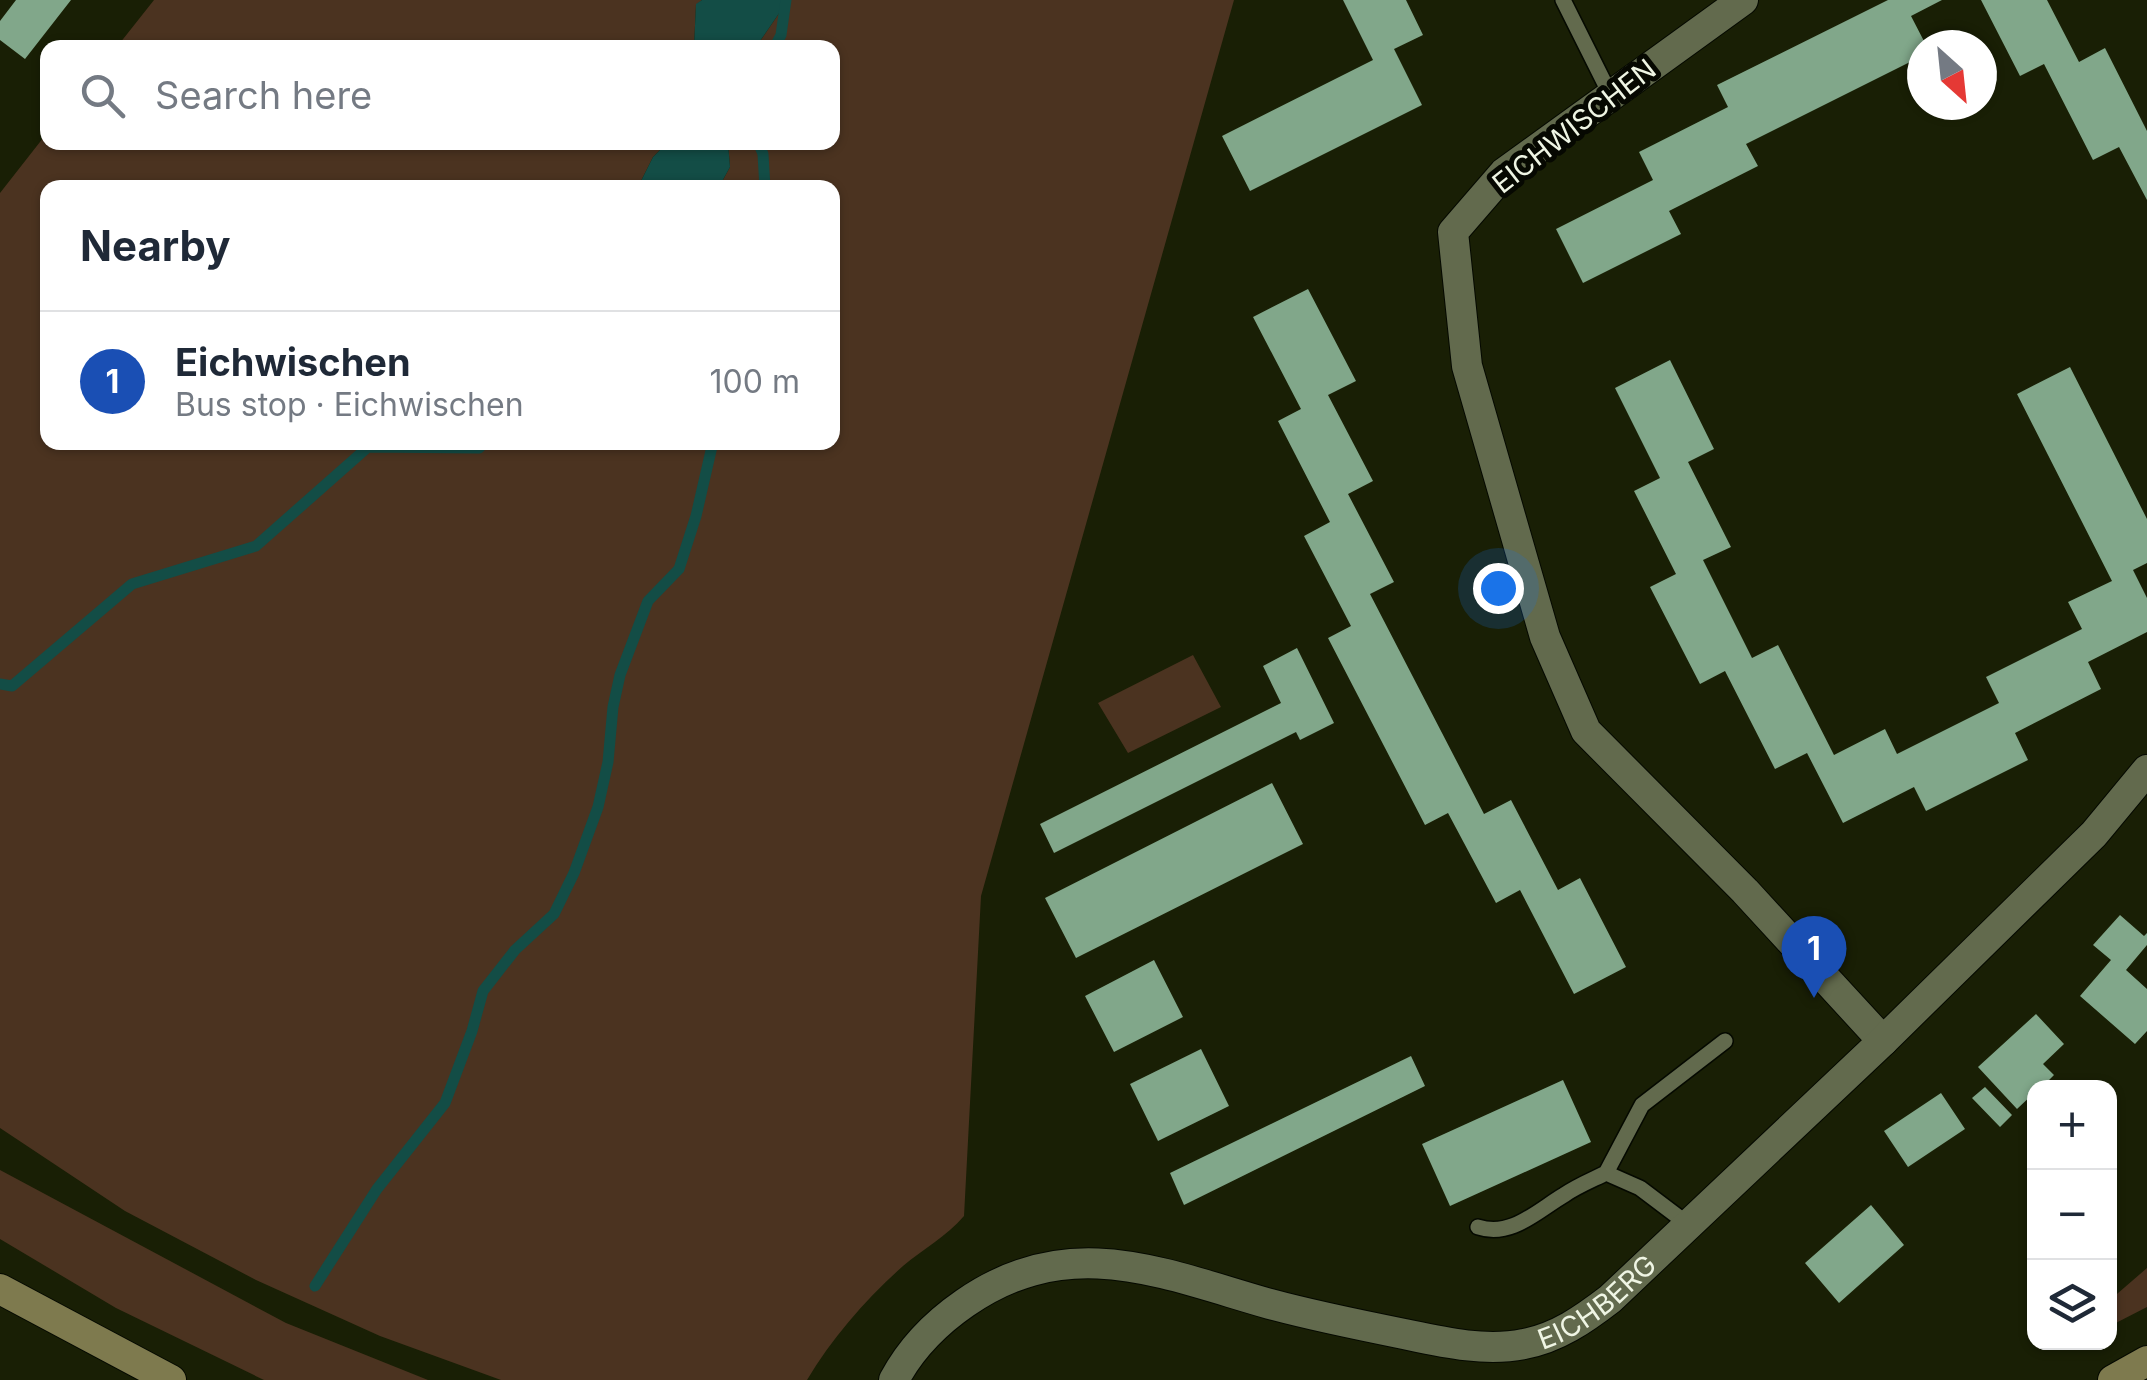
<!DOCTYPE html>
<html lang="en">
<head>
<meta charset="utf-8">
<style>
	body { margin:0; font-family:Inter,sans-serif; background:#f2f2f3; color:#1f2937 }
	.controls { position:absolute; right:30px; bottom:30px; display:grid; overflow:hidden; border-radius:20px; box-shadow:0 2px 8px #0004 }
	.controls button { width:90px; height:90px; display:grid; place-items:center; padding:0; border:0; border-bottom:2px solid #e0e1e3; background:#fff; color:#1f2937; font:50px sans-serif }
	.compass { position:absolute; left:1907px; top:30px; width:90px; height:90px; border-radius:50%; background:#fff; box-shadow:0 2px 8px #0004; rotate:153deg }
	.you { position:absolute; left:1498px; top:588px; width:35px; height:35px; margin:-25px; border:8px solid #fff; border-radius:50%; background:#1a73e8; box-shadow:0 0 0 15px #1a73e833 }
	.badge { display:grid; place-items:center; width:65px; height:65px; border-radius:50%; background:#7c3aed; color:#fff; font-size:32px; font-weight:700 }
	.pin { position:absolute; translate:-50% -82px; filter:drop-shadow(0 2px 5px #0008) }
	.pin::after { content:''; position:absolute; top:52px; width:35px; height:30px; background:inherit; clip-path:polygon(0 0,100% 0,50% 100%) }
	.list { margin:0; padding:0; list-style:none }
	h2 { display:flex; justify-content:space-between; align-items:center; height:130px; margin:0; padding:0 40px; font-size:42px }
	h2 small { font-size:32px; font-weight:400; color:#747a83 }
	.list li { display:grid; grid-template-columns:65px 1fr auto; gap:30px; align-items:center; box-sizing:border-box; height:140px; padding:0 40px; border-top:2px solid #e0e1e3 }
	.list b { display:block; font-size:38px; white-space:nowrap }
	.list p { margin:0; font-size:32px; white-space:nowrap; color:#747a83 }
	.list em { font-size:32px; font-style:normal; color:#747a83 }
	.icon { flex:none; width:55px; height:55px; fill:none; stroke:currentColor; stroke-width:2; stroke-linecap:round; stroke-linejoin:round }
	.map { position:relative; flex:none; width:2147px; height:1380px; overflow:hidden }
	.search { position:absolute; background:#fff; box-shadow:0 2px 8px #0004; left:40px; top:40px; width:800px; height:110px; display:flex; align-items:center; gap:25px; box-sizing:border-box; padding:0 35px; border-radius:20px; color:#747a83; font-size:38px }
	.panel { position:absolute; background:#fff; box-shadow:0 2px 8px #0004; left:40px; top:180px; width:800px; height:270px; border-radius:20px }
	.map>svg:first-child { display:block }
	.green { fill:#4b3320 }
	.water { fill:#134d46 }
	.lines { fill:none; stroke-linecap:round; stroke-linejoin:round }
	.stream { stroke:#134d46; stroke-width:11 }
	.building { fill:#81a78a }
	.service-casing { stroke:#050900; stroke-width:18 }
	.minor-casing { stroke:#050900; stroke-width:32 }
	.secondary-casing { stroke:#050900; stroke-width:32 }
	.service { stroke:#626a4d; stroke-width:15 }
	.minor { stroke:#626a4d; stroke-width:30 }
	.secondary { stroke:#7e7a4e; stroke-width:30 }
	.labels { text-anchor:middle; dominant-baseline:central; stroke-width:10; stroke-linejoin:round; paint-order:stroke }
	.street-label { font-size:28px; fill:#eff5e4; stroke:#060801 }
</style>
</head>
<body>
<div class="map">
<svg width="2147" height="1380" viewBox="0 0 2147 1380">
	<rect width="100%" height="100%" fill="#191f05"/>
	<path class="green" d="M 154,0 L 702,0 L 696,5 L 694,47 L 116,48 Z
		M 782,0 L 1234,0 L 981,896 L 964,1216 C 946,1237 923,1249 903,1266 C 866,1299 832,1338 807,1380 L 501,1380 L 380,1336 L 256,1280 L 125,1211 L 0,1128 L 0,193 L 47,133 L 48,142 L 667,143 L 653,157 L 638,187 L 48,188 L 48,442 L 832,442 L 832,188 L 719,187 L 730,167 L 728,143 L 832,142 L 832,48 L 756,47 L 782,9 Z
		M 1193,655 L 1221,707 L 1128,753 L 1098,703 Z
		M 0,1170 L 286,1323 L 428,1380 L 264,1380 L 116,1308 L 0,1239 Z
		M 2147,1268 L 2147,1307 L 2110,1326 L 2110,1300 Z"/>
	<path class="water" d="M 702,0 L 782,0 L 782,9 L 756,47 L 694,47 L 696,4 Z
		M 667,143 L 728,143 L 730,167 L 719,187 L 638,187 L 653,157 Z"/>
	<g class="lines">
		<path class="stream" d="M 774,48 L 781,35 L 786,0
			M 758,142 L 763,154 L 765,188
			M 0,684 L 12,686 L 132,584 L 256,546 L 368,447 L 479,448 L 485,442
			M 315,1286 L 377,1189 L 445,1103 L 472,1031 L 483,991 L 515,950 L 554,914 L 574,873 L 598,807 L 608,762 L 613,707 L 620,675 L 648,601 L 679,569 L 696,516 L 713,442"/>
	</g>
	<path class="building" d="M 16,0 L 71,0 L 25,59 L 0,40 L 0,21 Z
		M 1343,0 L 1406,0 L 1423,35 L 1394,49 L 1422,105 L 1250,191 L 1222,136 L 1373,60 Z
		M 1888,0 L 1942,0 L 1911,16 L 1926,45 L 1922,45 L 1922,56 L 1746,144 L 1758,166 L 1669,211 L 1681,234 L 1583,283 L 1556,229 L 1653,180 L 1639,152 L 1728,107 L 1717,85 Z
		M 1981,0 L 2047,0 L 2079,62 L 2105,48 L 2147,131 L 2147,200 L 2119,147 L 2093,160 L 2044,64 L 2020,76 Z
		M 1308,289 L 1356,381 L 1328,395 L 1373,481 L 1348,494 L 1394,582 L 1370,594 L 1484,814 L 1511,800 L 1558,890 L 1580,878 L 1626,967 L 1574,994 L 1520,890 L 1496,903 L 1448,813 L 1425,825 L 1328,638 L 1351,626 L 1304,536 L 1330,522 L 1278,421 L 1301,409 L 1253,317 Z
		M 1670,360 L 1714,449 L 1688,462 L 1731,547 L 1703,560 L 1752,658 L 1778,645 L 1834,755 L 1885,729 L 1897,754 L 1999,703 L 1986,677 L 2082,629 L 2068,602 L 2112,581 L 2017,394 L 2070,367 L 2147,519 L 2147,563 L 2133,570 L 2147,598 L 2147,632 L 2088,662 L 2101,689 L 2015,733 L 2028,760 L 1926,811 L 1914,787 L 1843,823 L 1807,753 L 1775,769 L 1725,671 L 1700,684 L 1650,587 L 1676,574 L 1634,491 L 1660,478 L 1615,388 Z
		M 1297,648 L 1334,723 L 1300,740 L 1296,732 L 1054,853 L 1040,824 L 1281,703 L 1263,666 Z
		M 1272,783 L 1303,844 L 1076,958 L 1045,898 Z
		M 2120,915 L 2144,936 L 2147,933 L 2147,945 L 2126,970 L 2147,989 L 2147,1031 L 2135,1044 L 2080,996 L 2111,960 L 2093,945 Z
		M 1154,960 L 1183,1017 L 1114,1052 L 1085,996 Z
		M 2036,1014 L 2064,1044 L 2043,1064 L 2054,1075 L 2041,1088 L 2034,1088 L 2034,1093 L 2017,1109 L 1978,1067 Z
		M 1201,1049 L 1229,1106 L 1158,1141 L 1130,1084 Z
		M 1411,1056 L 1425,1086 L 1184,1205 L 1170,1173 Z
		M 1563,1080 L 1591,1142 L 1450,1206 L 1422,1144 Z
		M 1985,1087 L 2012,1115 L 2000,1127 L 1972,1098 Z
		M 1941,1093 L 1965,1129 L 1908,1167 L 1884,1131 Z
		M 1871,1205 L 1904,1245 L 1839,1303 L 1805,1263 Z"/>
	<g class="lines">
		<defs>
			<path id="service" d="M 1563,0 L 1611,96
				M 1606,1173 L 1642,1105 L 1725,1041
				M 1478,1227 C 1511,1238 1537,1211 1564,1195 C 1577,1186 1592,1180 1606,1173 L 1640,1188 L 1689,1225"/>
			<g id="minor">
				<path d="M 1743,0 L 1504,173 L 1453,232 L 1467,366 L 1545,637 L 1586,731 L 1745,891 L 1883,1041"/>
				<path id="s1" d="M 894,1380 C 911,1348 936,1323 965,1303 C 1069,1231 1161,1273 1270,1304 C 1314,1316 1359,1325 1404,1334 C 1442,1342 1485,1352 1524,1344 C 1557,1338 1584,1319 1610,1299 L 1883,1041 L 2094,834 L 2147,770"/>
			</g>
			<path id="secondary" d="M 0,1289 L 171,1380
				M 2113,1380 L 2147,1361"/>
		</defs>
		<use href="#service" class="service-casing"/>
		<use href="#minor" class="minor-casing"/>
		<use href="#secondary" class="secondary-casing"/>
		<use href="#service" class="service"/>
		<use href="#minor" class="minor"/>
		<use href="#secondary" class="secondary"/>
	</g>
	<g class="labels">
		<g class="street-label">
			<text transform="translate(1574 126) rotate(-38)">EICHWISCHEN</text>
			<text stroke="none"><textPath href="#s1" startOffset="768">EICHBERG</textPath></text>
		</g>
	</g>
</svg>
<div class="controls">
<button>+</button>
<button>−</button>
<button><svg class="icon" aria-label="layers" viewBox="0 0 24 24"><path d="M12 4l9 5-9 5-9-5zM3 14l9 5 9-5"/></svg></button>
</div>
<svg class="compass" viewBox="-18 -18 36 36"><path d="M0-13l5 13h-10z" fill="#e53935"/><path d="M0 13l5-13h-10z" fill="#747a83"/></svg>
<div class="you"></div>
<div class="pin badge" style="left:1814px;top:998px;background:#1a4fb4">1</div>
<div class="search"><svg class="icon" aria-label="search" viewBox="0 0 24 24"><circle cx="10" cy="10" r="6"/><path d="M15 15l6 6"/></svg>Search here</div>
<section class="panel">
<h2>Nearby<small></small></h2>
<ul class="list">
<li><span class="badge" style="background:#1a4fb4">1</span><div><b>Eichwischen</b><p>Bus stop · Eichwischen</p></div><em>100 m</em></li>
</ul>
</section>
</div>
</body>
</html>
